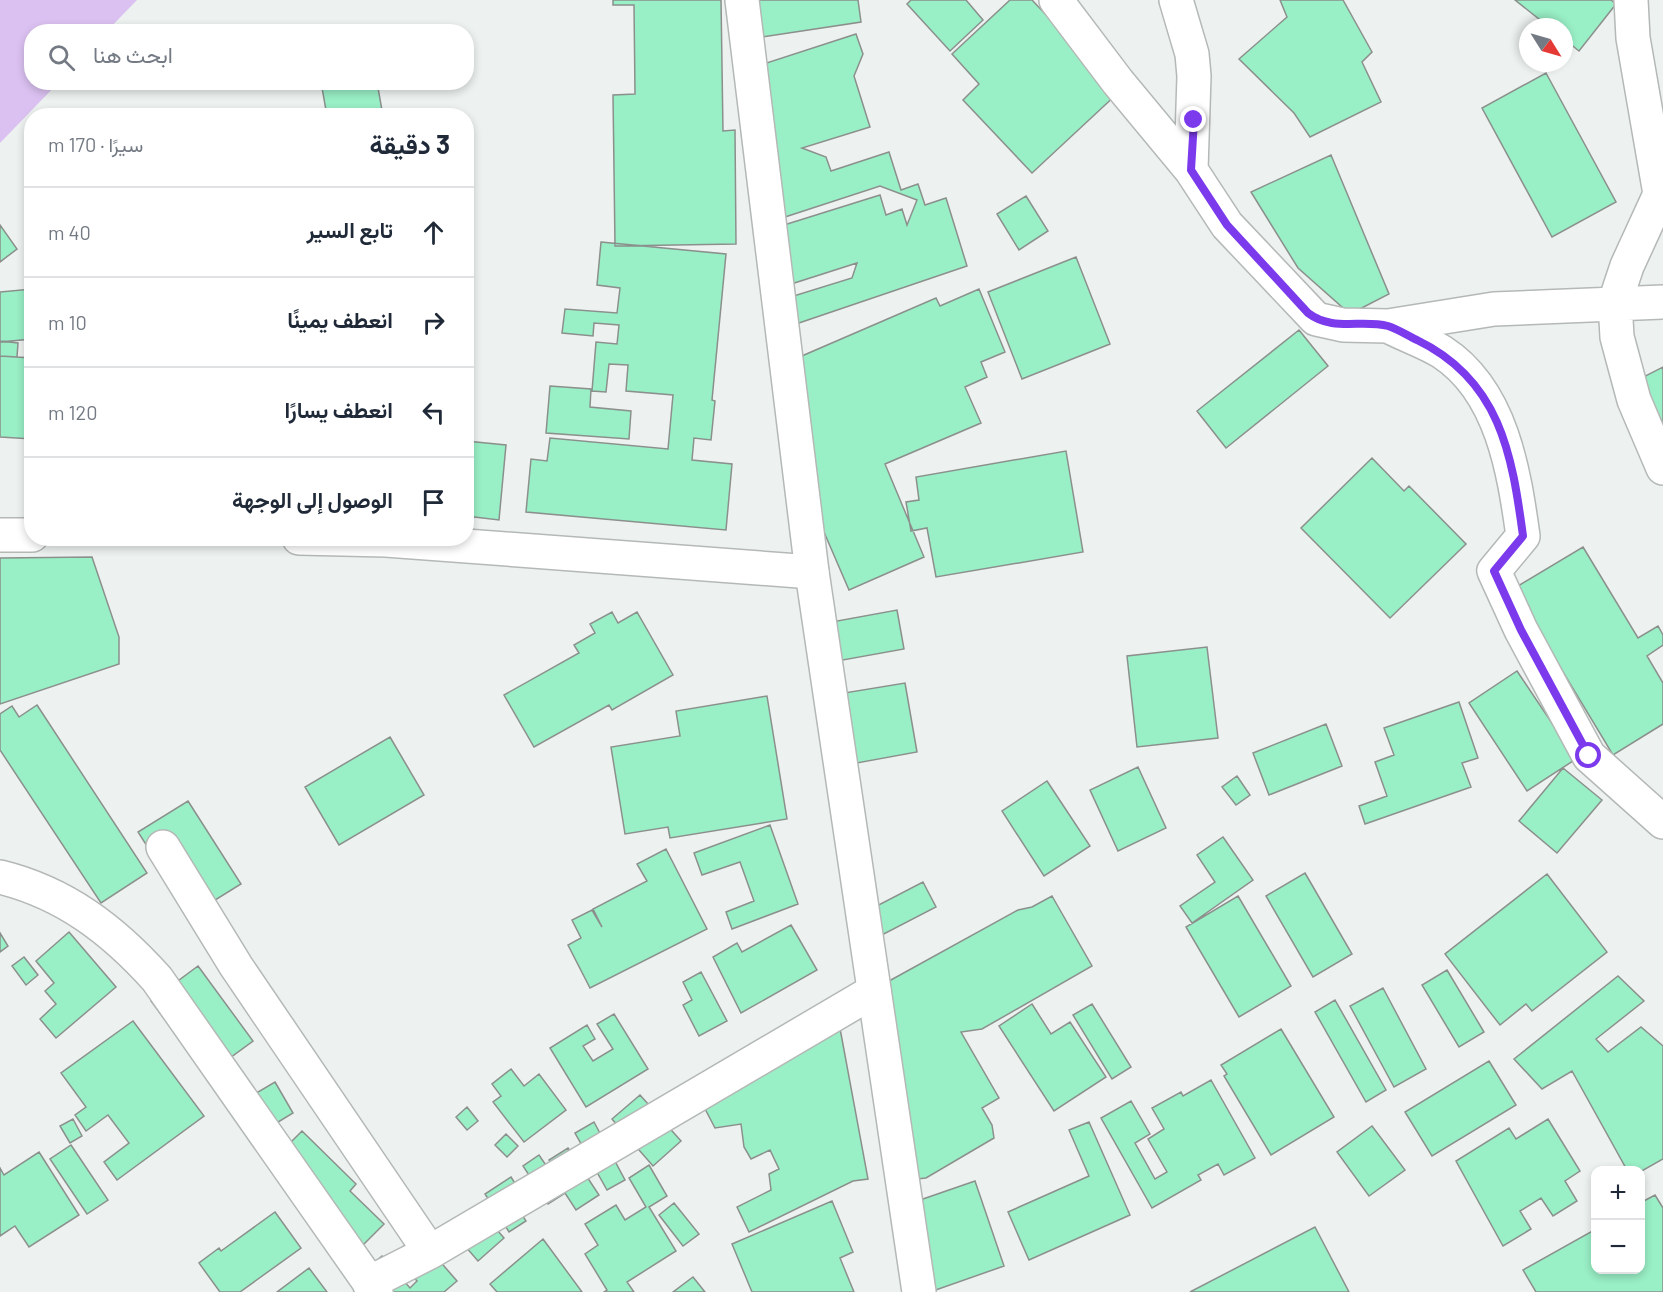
<!DOCTYPE html>
<html lang="ar">
<head>
<meta charset="utf-8">
<style>
	body { margin:0; font-family:Barlow,Vazirmatn,sans-serif; background:#f2f2f3; color:#1f2937; direction:rtl }
	.controls { position:absolute; right:18px; bottom:18px; display:grid; overflow:hidden; border-radius:12px; box-shadow:0 3px 9px #0003 }
	.controls button { width:54px; height:54px; display:grid; place-items:center; padding:0; border:0; border-bottom:2px solid #e0e1e3; background:#fff; color:#1f2937; font:30px sans-serif }
	.compass { position:absolute; left:1519px; top:18px; width:54px; height:54px; border-radius:50%; background:#fff; box-shadow:0 3px 9px #0003; rotate:127deg }
	.stop { position:absolute; width:18px; height:18px; margin:-14px; border:4px solid #7c3aed; border-radius:50%; background:#fff }
	.stop.end { background:#7c3aed; border-color:#fff; box-shadow:0 2px 6px #0008 }
	.list { margin:0; padding:0; list-style:none }
	h2 { display:flex; justify-content:space-between; align-items:center; height:78px; margin:0; padding:0 24px; font-size:26px }
	h2 small { font-size:20px; font-weight:400; color:#747a83 }
	.list li { display:grid; grid-template-columns:39px 1fr auto; gap:18px; align-items:center; box-sizing:border-box; height:90px; padding:0 24px; border-top:2px solid #e0e1e3 }
	.list b { display:block; font-size:22px; white-space:nowrap }
	.list em { font-size:20px; font-style:normal; color:#747a83 }
	.icon { flex:none; width:33px; height:33px; fill:none; stroke:currentColor; stroke-width:2; stroke-linecap:round; stroke-linejoin:round }
	.map { position:relative; flex:none; width:1663px; height:1292px; overflow:hidden; direction:ltr }
	.search { position:absolute; background:#fff; box-shadow:0 3px 9px #0003; left:24px; top:24px; width:450px; height:66px; display:flex; align-items:center; gap:15px; box-sizing:border-box; padding:0 21px; border-radius:24px; color:#747a83; font-size:22px }
	.panel { position:absolute; background:#fff; box-shadow:0 3px 9px #0003; left:24px; top:108px; width:450px; height:438px; border-radius:24px; direction:rtl }
	.map>svg:first-child { display:block }
	.green { fill:#dbc1f1 }
	.building { fill:#99efc6; stroke:#8b908d; stroke-width:1.5 }
	.lines { fill:none; stroke-linecap:round; stroke-linejoin:round }
	.minor-casing { stroke:#b4b9b6; stroke-width:36 }
	.major-casing { stroke:#b4b9b6; stroke-width:36 }
	.minor { stroke:#fff; stroke-width:33 }
	.major { stroke:#fff; stroke-width:33 }
	.route { stroke:#7c3aed; stroke-width:8 }
</style>
</head>
<body>
<div class="map">
<svg width="1663" height="1292" viewBox="0 0 1663 1292">
	<rect width="100%" height="100%" fill="#edf2f0"/>
	<path class="green" d="M 0,0 L 137,0 L 107,31 L 32,32 L 32,82 L 58,83 L 0,143 Z"/>
	<path class="building" d="M 613,0 L 721,0 L 723,131 L 735,130 L 736,244 L 615,246 L 613,95 L 635,94 L 634,5 L 613,5 Z
		M 752,0 L 858,0 L 861,22 L 755,38 Z
		M 911,0 L 966,0 L 983,20 L 950,51 L 907,4 Z
		M 1010,0 L 1032,0 L 1119,92 L 1032,173 L 963,100 L 979,84 L 952,54 Z
		M 1280,0 L 1343,0 L 1372,52 L 1362,62 L 1381,102 L 1310,137 L 1294,113 L 1239,59 L 1287,17 Z
		M 1515,0 L 1611,0 L 1616,4 L 1579,51 L 1564,39 L 1564,27 L 1549,27 Z
		M 367,27 L 368,32 L 344,32 Z
		M 856,34 L 863,54 L 854,76 L 870,127 L 802,148 L 826,157 L 831,171 L 889,152 L 901,190 L 918,184 L 925,205 L 946,198 L 967,266 L 793,325 L 784,299 L 852,278 L 857,263 L 785,286 L 768,230 L 880,195 L 886,215 L 902,209 L 907,225 L 917,200 L 880,186 L 785,217 L 739,72 Z
		M 1546,73 L 1616,202 L 1552,237 L 1482,108 Z
		M 321,82 L 377,82 L 383,116 L 327,116 Z
		M 1331,155 L 1389,294 L 1350,314 L 1298,268 L 1251,192 Z
		M 1026,196 L 1048,231 L 1019,250 L 997,214 Z
		M 0,225 L 17,249 L 0,262 Z
		M 601,242 L 726,254 L 712,400 L 715,401 L 711,440 L 694,438 L 692,460 L 732,464 L 726,530 L 526,512 L 531,459 L 547,461 L 550,438 L 668,449 L 673,395 L 626,391 L 628,365 L 609,364 L 606,392 L 592,391 L 596,342 L 617,344 L 619,325 L 594,323 L 593,336 L 562,333 L 565,309 L 617,313 L 620,288 L 597,285 Z
		M 1076,257 L 1110,344 L 1022,379 L 988,292 Z
		M 32,289 L 32,339 L 0,342 L 0,292 Z
		M 979,289 L 1005,352 L 981,362 L 987,377 L 965,387 L 981,423 L 885,464 L 924,557 L 849,590 L 789,451 L 813,441 L 781,365 L 936,298 L 940,306 Z
		M 1299,330 L 1328,366 L 1226,448 L 1197,411 Z
		M 0,341 L 18,343 L 17,357 L 0,356 Z
		M 0,356 L 32,358 L 32,439 L 0,437 Z
		M 1663,367 L 1663,436 L 1622,388 Z
		M 550,386 L 591,389 L 590,407 L 631,411 L 629,439 L 546,433 Z
		M 466,441 L 506,445 L 499,520 L 466,516 Z
		M 1066,451 L 1083,552 L 936,577 L 927,528 L 911,531 L 906,502 L 919,500 L 916,477 Z
		M 1372,458 L 1404,491 L 1409,486 L 1466,544 L 1390,618 L 1301,528 Z
		M 1583,547 L 1638,638 L 1658,626 L 1663,635 L 1663,645 L 1647,656 L 1663,683 L 1663,724 L 1613,755 L 1513,589 Z
		M 92,557 L 119,637 L 119,664 L 0,704 L 0,558 Z
		M 897,610 L 904,649 L 832,662 L 826,623 Z
		M 612,612 L 618,623 L 637,612 L 673,675 L 612,710 L 609,705 L 534,747 L 504,695 L 579,653 L 574,645 L 595,633 L 590,624 Z
		M 1207,647 L 1218,738 L 1137,747 L 1127,656 Z
		M 1517,671 L 1576,759 L 1527,791 L 1469,703 Z
		M 905,683 L 917,752 L 857,763 L 844,693 Z
		M 767,696 L 787,819 L 670,838 L 668,827 L 625,834 L 611,747 L 680,736 L 676,711 Z
		M 1459,702 L 1478,758 L 1462,763 L 1471,787 L 1365,824 L 1359,806 L 1387,796 L 1375,762 L 1394,755 L 1384,728 Z
		M 37,705 L 147,873 L 101,903 L 0,750 L 0,714 L 12,706 L 19,717 Z
		M 1326,724 L 1342,766 L 1269,795 L 1253,753 Z
		M 390,737 L 424,795 L 339,845 L 305,787 Z
		M 1138,767 L 1166,828 L 1118,851 L 1090,790 Z
		M 1563,768 L 1602,800 L 1557,853 L 1519,821 Z
		M 1237,776 L 1250,795 L 1236,805 L 1222,787 Z
		M 1047,781 L 1090,846 L 1044,876 L 1002,811 Z
		M 188,801 L 241,884 L 191,915 L 138,832 Z
		M 770,825 L 798,904 L 732,929 L 726,912 L 754,901 L 740,862 L 702,875 L 694,853 Z
		M 1223,837 L 1253,880 L 1192,923 L 1180,906 L 1215,882 L 1197,855 Z
		M 666,849 L 707,929 L 590,988 L 568,945 L 581,938 L 572,920 L 592,910 L 602,927 L 593,909 L 647,881 L 637,864 Z
		M 1305,873 L 1352,954 L 1313,977 L 1266,896 Z
		M 1547,874 L 1607,952 L 1532,1011 L 1526,1004 L 1500,1025 L 1445,954 Z
		M 923,882 L 936,907 L 878,937 L 865,912 Z
		M 1052,896 L 1092,966 L 982,1029 L 961,1032 L 999,1098 L 982,1108 L 992,1125 L 994,1138 L 926,1178 L 908,1180 L 880,986 L 1018,910 L 1032,907 Z
		M 1238,896 L 1291,986 L 1239,1017 L 1186,927 Z
		M 791,925 L 817,970 L 741,1013 L 713,957 L 737,943 L 742,952 Z
		M 69,932 L 116,987 L 56,1038 L 40,1019 L 56,1004 L 45,991 L 54,983 L 36,961 Z
		M 0,933 L 8,946 L 0,952 Z
		M 24,957 L 38,975 L 26,985 L 12,966 Z
		M 198,966 L 253,1041 L 212,1071 L 186,1048 L 151,1001 Z
		M 1447,970 L 1484,1032 L 1459,1047 L 1422,985 Z
		M 701,972 L 727,1021 L 699,1036 L 683,1005 L 692,1000 L 683,982 Z
		M 1618,976 L 1644,1001 L 1596,1039 L 1608,1052 L 1641,1027 L 1663,1046 L 1663,1159 L 1640,1172 L 1627,1170 L 1572,1071 L 1542,1089 L 1514,1059 Z
		M 1383,988 L 1426,1069 L 1394,1087 L 1350,1006 Z
		M 1335,1000 L 1386,1090 L 1366,1102 L 1315,1012 Z
		M 1032,1004 L 1051,1034 L 1070,1022 L 1106,1077 L 1054,1111 L 999,1026 Z
		M 1092,1004 L 1131,1067 L 1112,1079 L 1073,1015 Z
		M 614,1014 L 648,1069 L 586,1107 L 550,1048 L 587,1025 L 595,1039 L 583,1046 L 593,1061 L 613,1049 L 597,1024 Z
		M 133,1021 L 204,1116 L 117,1180 L 104,1162 L 129,1143 L 108,1115 L 86,1131 L 75,1115 L 86,1107 L 61,1073 Z
		M 839,1023 L 868,1179 L 853,1181 L 749,1232 L 737,1207 L 771,1190 L 769,1174 L 779,1169 L 770,1150 L 751,1159 L 744,1147 L 741,1124 L 715,1128 L 703,1105 Z
		M 1281,1029 L 1334,1117 L 1271,1155 L 1224,1076 L 1227,1074 L 1221,1065 Z
		M 1489,1061 L 1516,1105 L 1432,1156 L 1405,1112 Z
		M 511,1069 L 524,1086 L 539,1074 L 566,1110 L 524,1142 L 493,1102 L 501,1096 L 492,1084 Z
		M 1211,1080 L 1255,1158 L 1224,1175 L 1218,1164 L 1198,1175 L 1201,1180 L 1152,1208 L 1101,1118 L 1131,1101 L 1150,1134 L 1135,1143 L 1155,1179 L 1167,1172 L 1148,1139 L 1164,1129 L 1152,1108 L 1181,1092 L 1183,1096 Z
		M 275,1082 L 293,1113 L 257,1135 L 238,1104 Z
		M 640,1095 L 681,1141 L 653,1166 L 612,1119 Z
		M 467,1107 L 478,1121 L 467,1130 L 456,1117 Z
		M 73,1119 L 82,1136 L 70,1143 L 60,1126 Z
		M 1548,1119 L 1580,1171 L 1565,1181 L 1577,1201 L 1553,1216 L 1541,1198 L 1520,1211 L 1531,1229 L 1503,1246 L 1456,1161 L 1509,1128 L 1516,1139 Z
		M 594,1122 L 625,1180 L 607,1190 L 575,1133 Z
		M 1089,1122 L 1130,1215 L 1029,1260 L 1008,1212 L 1089,1176 L 1069,1130 Z
		M 1372,1126 L 1405,1170 L 1369,1196 L 1337,1152 Z
		M 302,1131 L 356,1184 L 350,1191 L 384,1224 L 356,1252 L 270,1163 Z
		M 506,1134 L 518,1146 L 507,1157 L 495,1145 Z
		M 71,1145 L 108,1200 L 87,1214 L 50,1159 Z
		M 568,1148 L 599,1195 L 576,1210 L 565,1193 L 548,1204 L 523,1166 L 539,1155 L 554,1177 L 558,1174 L 549,1160 Z
		M 39,1152 L 79,1215 L 29,1247 L 15,1226 L 0,1236 L 0,1168 L 4,1175 Z
		M 649,1165 L 667,1196 L 649,1207 L 676,1251 L 627,1282 L 634,1292 L 604,1292 L 607,1290 L 585,1254 L 598,1245 L 585,1224 L 616,1205 L 625,1220 L 646,1207 L 629,1178 Z
		M 511,1177 L 521,1193 L 512,1199 L 526,1221 L 509,1232 L 485,1194 Z
		M 975,1181 L 1004,1266 L 930,1292 L 894,1209 Z
		M 1655,1195 L 1663,1208 L 1663,1292 L 1536,1292 L 1523,1270 L 1596,1229 L 1596,1270 L 1640,1270 L 1640,1203 Z
		M 832,1201 L 853,1252 L 840,1258 L 854,1292 L 752,1292 L 732,1244 Z
		M 674,1203 L 699,1234 L 683,1246 L 659,1215 Z
		M 478,1208 L 504,1238 L 478,1261 L 452,1231 Z
		M 275,1212 L 301,1248 L 240,1292 L 220,1292 L 199,1263 L 219,1248 L 221,1251 Z
		M 1315,1227 L 1349,1292 L 1190,1292 Z
		M 417,1235 L 457,1281 L 444,1292 L 368,1292 L 356,1278 L 382,1256 L 410,1288 L 417,1281 L 394,1254 Z
		M 543,1239 L 582,1292 L 497,1292 L 490,1284 Z
		M 309,1268 L 327,1292 L 277,1292 Z
		M 693,1277 L 705,1292 L 673,1292 Z"/>
	<g class="lines">
		<defs>
			<path id="minor" d="M 1056,0 L 1118,82 L 1191,170
				M 1176,0 L 1192,54 L 1194,76 L 1191,170 L 1227,225 L 1316,319 L 1343,325 L 1388,326 L 1494,309 L 1663,302
				M 1631,0 L 1633,38 L 1660,194 L 1627,266 L 1615,302 L 1617,337 L 1634,400 L 1663,468
				M 1388,326 C 1405,335 1426,342 1442,352 C 1502,391 1514,472 1523,536 L 1494,571 L 1521,630 L 1589,756 L 1663,822
				M 0,535 L 32,535
				M 299,538 L 386,540 L 812,572
				M 163,847 L 236,966 L 430,1252
				M 0,877 C 65,893 113,930 157,979 L 376,1292
				M 369,1283 L 430,1252 L 874,991"/>
			<path id="major" d="M 742,0 L 812,572 L 919,1292"/>
		</defs>
		<use href="#minor" class="minor-casing"/>
		<use href="#major" class="major-casing"/>
		<use href="#minor" class="minor"/>
		<use href="#major" class="major"/>
	</g>
	<g class="lines">
		<path class="route" d="M 1194,120 L 1191,170 L 1227,225 L 1308,313 C 1333,332 1361,319 1388,326 C 1398,329 1408,336 1417,340 C 1500,380 1512,454 1523,536 L 1494,571 L 1521,630 L 1589,756"/>
	</g>
</svg>
<div class="controls">
<button>+</button>
<button>−</button>
</div>
<svg class="compass" viewBox="-18 -18 36 36"><path d="M0-13l5 13h-10z" fill="#e53935"/><path d="M0 13l5-13h-10z" fill="#747a83"/></svg>
<div class="stop" style="left:1589px;top:756px"></div>
<div class="stop end" style="left:1194px;top:120px"></div>
<div class="search"><svg class="icon" aria-label="search" viewBox="0 0 24 24"><circle cx="10" cy="10" r="6"/><path d="M15 15l6 6"/></svg>ابحث هنا</div>
<section class="panel">
<h2>3 دقيقة<small>سيرًا · 170 m</small></h2>
<ul class="list">
<li><svg class="icon" aria-label="ahead" viewBox="0 0 24 24"><path d="M12 20V5M6 11l6-6 6 6"/></svg><div><b>تابع السير</b></div><em>40 m</em></li>
<li><svg class="icon" aria-label="right" viewBox="0 0 24 24"><path d="M7 20v-9h11M14 6l5 5-5 5"/></svg><div><b>انعطف يمينًا</b></div><em>10 m</em></li>
<li><svg class="icon" aria-label="left" viewBox="0 0 24 24"><path d="M17 20v-9H6M10 6l-5 5 5 5"/></svg><div><b>انعطف يسارًا</b></div><em>120 m</em></li>
<li><svg class="icon" aria-label="arrive" viewBox="0 0 24 24"><path d="M6 21V4h12l-3 4 3 4H6"/></svg><div><b>الوصول إلى الوجهة</b></div></li>
</ul>
</section>
</div>
</body>
</html>
